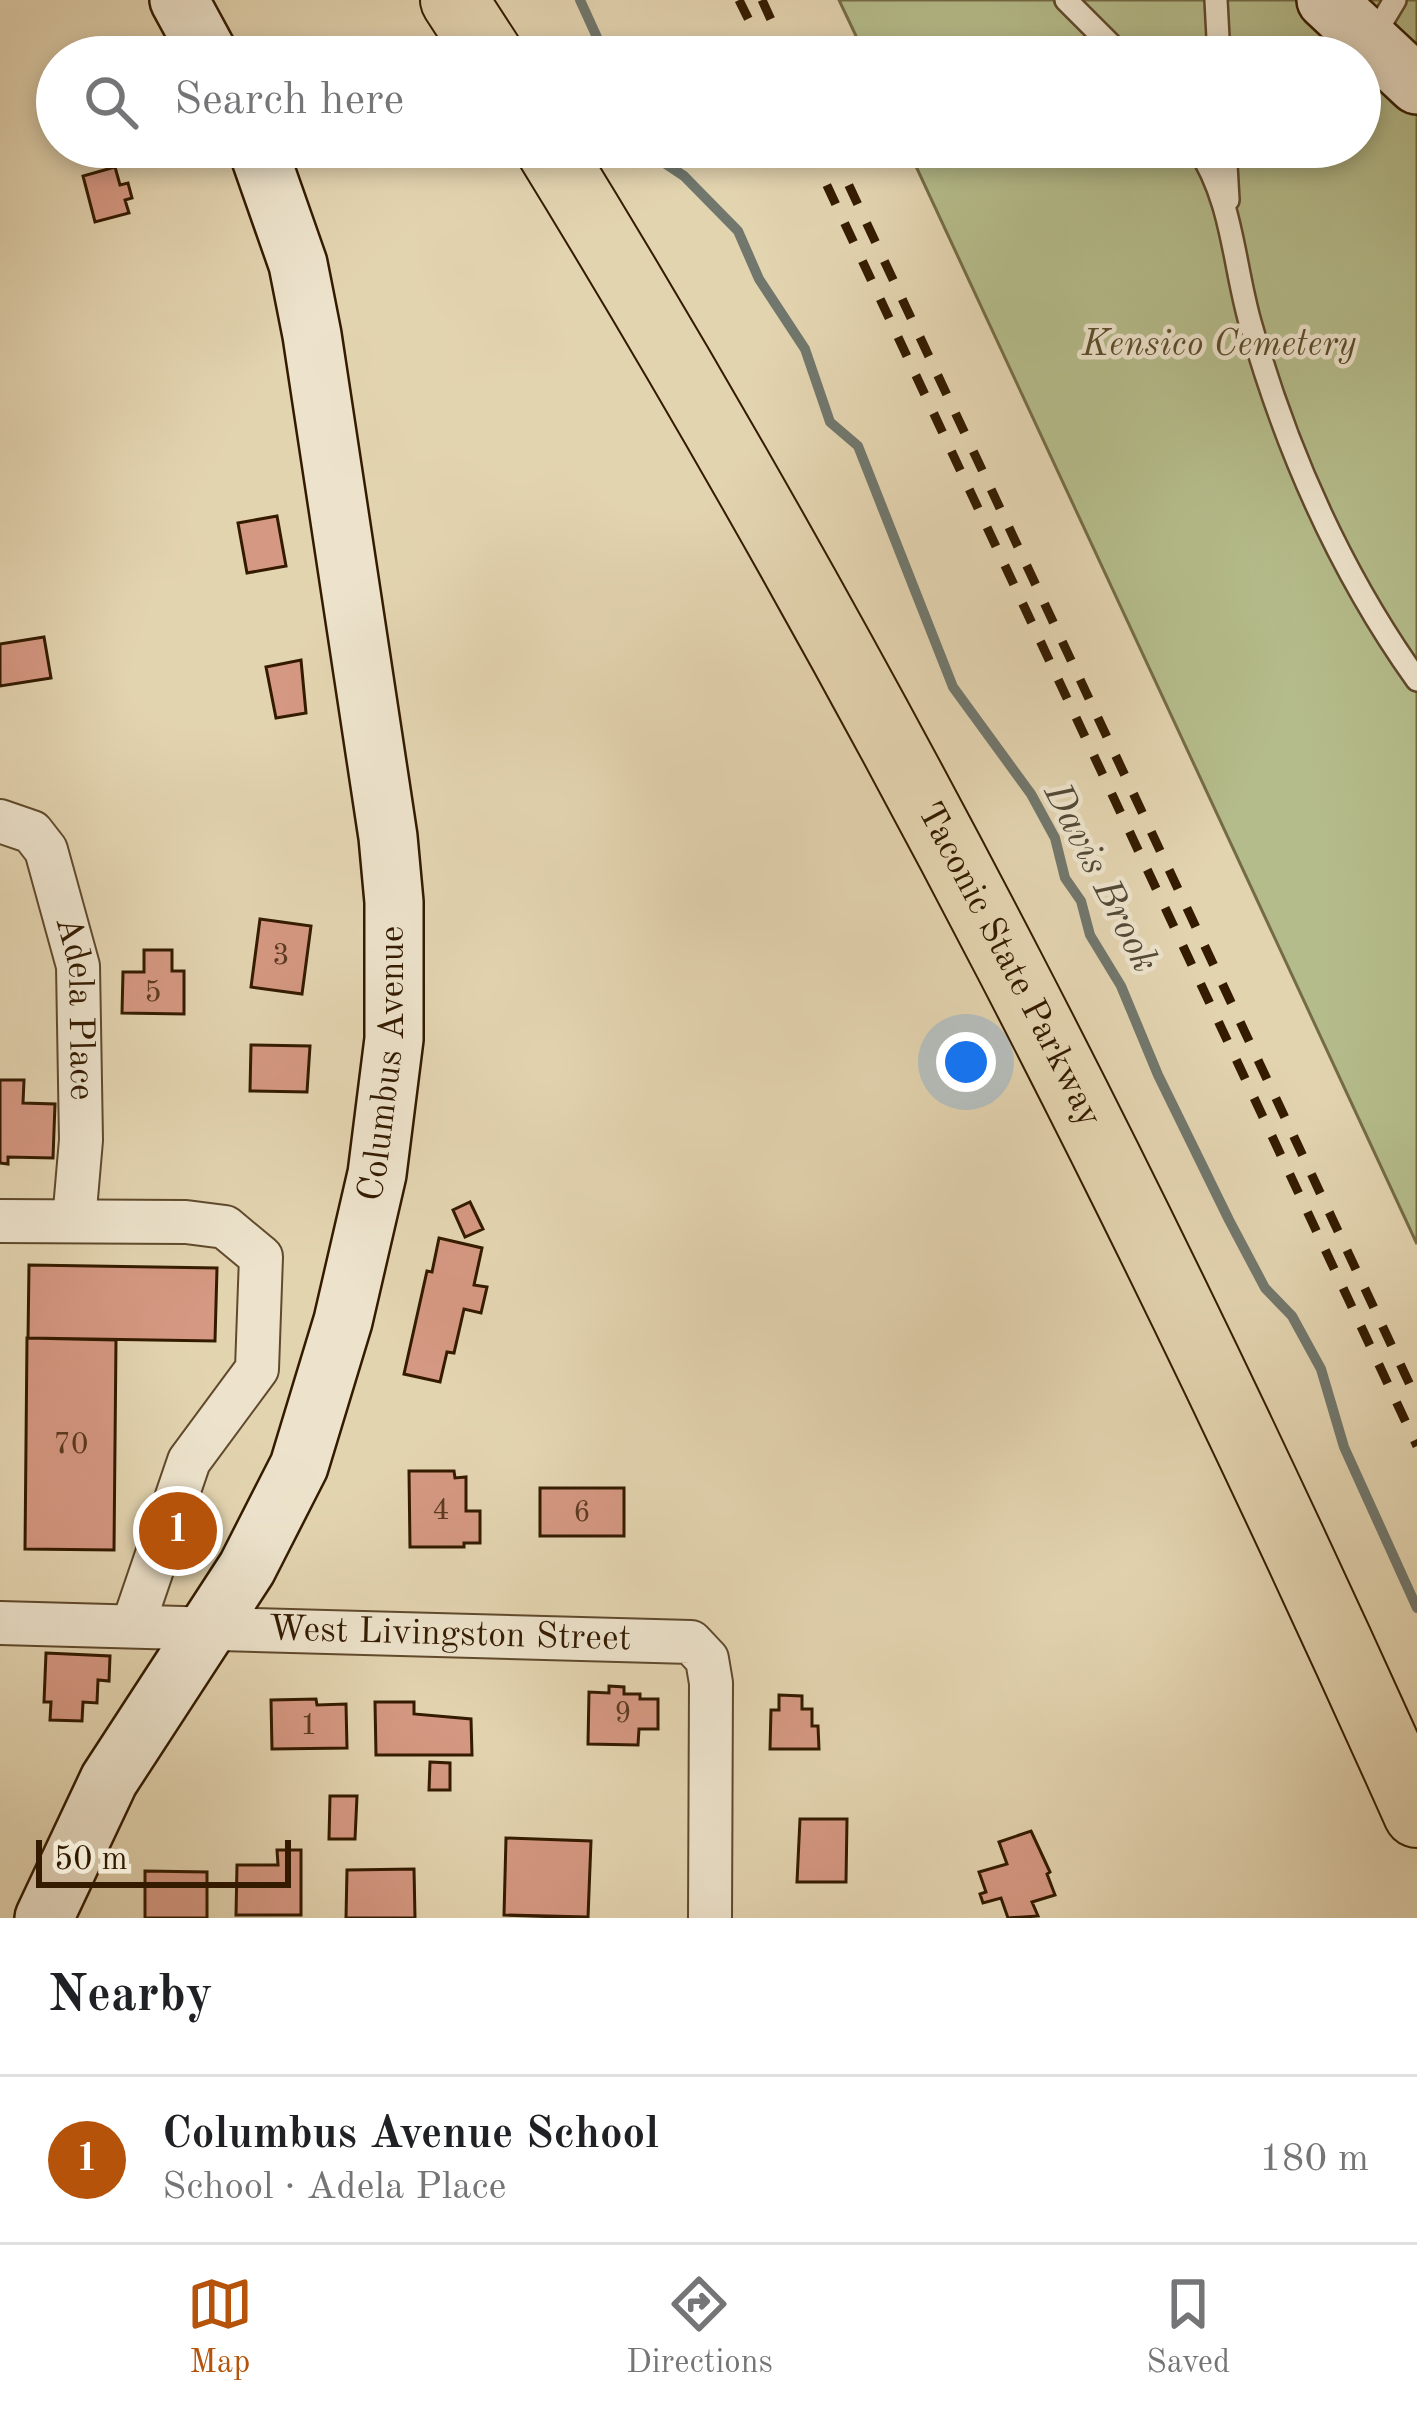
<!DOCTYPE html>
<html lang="en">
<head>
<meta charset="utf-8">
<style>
	body { margin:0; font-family:"Old Standard TT",serif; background:#f2f2f2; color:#202124 }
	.scale { position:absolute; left:36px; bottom:30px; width:255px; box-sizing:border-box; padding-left:12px; border:6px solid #341b00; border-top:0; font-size:33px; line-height:42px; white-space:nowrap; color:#341b00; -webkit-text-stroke:9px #ede3cc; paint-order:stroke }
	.you { position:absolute; left:966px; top:1062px; width:42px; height:42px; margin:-30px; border:9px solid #fff; border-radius:50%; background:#1a73e8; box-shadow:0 0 0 18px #1a73e833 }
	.badge { display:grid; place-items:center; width:78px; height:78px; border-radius:50%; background:#b45309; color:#fff; font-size:39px; font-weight:700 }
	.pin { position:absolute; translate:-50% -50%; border:6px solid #fff; box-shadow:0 3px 12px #0006 }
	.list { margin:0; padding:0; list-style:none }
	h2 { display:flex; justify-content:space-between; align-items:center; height:156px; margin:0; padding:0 48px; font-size:51px }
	h2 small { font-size:39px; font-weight:400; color:#757577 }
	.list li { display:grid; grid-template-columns:78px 1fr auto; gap:36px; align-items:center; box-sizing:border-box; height:168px; padding:0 48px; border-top:3px solid #e0e0e0 }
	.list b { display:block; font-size:45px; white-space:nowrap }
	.list p { margin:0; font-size:39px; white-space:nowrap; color:#757577 }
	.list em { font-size:39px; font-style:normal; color:#757577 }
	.icon { flex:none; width:66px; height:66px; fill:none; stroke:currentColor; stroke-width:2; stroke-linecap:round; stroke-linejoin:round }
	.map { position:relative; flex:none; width:1417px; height:1918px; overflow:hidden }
	.search { position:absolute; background:#fff; box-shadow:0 6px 18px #0003; left:36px; right:36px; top:36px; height:132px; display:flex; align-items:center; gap:30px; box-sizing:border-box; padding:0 42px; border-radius:66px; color:#757577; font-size:45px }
	.sheet { height:324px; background:#fff }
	nav { display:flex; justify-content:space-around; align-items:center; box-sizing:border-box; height:168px; border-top:3px solid #e0e0e0; background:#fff; font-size:33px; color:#757577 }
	nav a { display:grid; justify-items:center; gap:6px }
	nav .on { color:#b45309 }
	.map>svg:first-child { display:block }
	.green { fill:#b5bc8b; stroke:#746c46; stroke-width:3 }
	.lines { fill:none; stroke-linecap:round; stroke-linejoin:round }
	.stream { stroke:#71776d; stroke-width:10 }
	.building { fill:#d59882; stroke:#341b00; stroke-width:3 }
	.lane-casing { stroke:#60492c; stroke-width:26 }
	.street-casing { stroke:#60492c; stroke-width:46 }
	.secondary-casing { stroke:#341b00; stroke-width:62 }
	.highway-casing { stroke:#341b00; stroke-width:70 }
	.lane { stroke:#ede3cc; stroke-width:21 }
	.street { stroke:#ede3cc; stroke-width:42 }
	.secondary { stroke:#ede3cc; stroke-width:57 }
	.highway { stroke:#e3d4b0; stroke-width:66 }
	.rail { stroke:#341b00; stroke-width:9; stroke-dasharray:21 21; stroke-linecap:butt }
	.labels { text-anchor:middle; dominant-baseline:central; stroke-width:9; stroke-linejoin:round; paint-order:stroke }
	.number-label { font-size:30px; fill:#5c3a20 }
	.park-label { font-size:36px; font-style:italic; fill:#5b4b2a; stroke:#ede3cc }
	.street-label { font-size:36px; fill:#341b00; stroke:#ede3cc }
	.water-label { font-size:39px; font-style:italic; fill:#524937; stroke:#ede3cc }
</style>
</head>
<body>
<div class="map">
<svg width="1417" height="1918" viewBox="0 0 1417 1918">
	<rect width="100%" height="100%" fill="#e3d4b0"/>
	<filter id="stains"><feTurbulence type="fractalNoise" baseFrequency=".00167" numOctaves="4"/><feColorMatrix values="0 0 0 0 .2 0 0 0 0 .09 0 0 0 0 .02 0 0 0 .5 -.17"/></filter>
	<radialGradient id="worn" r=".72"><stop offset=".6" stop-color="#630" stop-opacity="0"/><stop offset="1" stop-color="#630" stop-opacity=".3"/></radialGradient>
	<path class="green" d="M 839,0 L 1417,0 L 1417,1244 L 907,147 L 1360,147 L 1360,57 L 866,57 Z"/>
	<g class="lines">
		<path class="stream" d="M 580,0 L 606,57
			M 648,147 L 660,160 L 684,176 L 738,231 L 759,279 L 805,349 L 830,422 L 858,446 L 953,687 L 1031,794 L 1055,838 L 1065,878 L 1081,901 L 1090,935 L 1121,986 L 1158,1075 L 1229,1220 L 1265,1288 L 1292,1316 L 1321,1369 L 1344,1447 L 1417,1608"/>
	</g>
	<path class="building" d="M 115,167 L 120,185 L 128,183 L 132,198 L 125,200 L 129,213 L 95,222 L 83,176 Z
		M 277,516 L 286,566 L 247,573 L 238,523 Z
		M 44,637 L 51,678 L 0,686 L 0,644 Z
		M 301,660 L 306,713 L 276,718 L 266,667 Z
		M 260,919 L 311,926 L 302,994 L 251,987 Z
		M 144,950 L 172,950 L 172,971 L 184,971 L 184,1014 L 122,1013 L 123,972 L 144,972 Z
		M 251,1045 L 310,1046 L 307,1092 L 250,1091 Z
		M 0,1080 L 24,1080 L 23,1103 L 55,1104 L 53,1158 L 8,1157 L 8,1164 L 0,1163 Z
		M 470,1202 L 483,1229 L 465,1237 L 453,1210 Z
		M 439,1238 L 482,1248 L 474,1285 L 487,1287 L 481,1313 L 464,1309 L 454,1353 L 447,1352 L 440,1382 L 404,1374 L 427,1271 L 432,1272 Z
		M 29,1265 L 217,1268 L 215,1341 L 28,1338 Z
		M 27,1338 L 116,1340 L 114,1550 L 25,1549 Z
		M 409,1471 L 454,1471 L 455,1478 L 466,1477 L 466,1511 L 480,1511 L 480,1543 L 464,1543 L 464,1547 L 410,1547 Z
		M 540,1488 L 624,1488 L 624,1536 L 540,1536 Z
		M 46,1653 L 110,1656 L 109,1681 L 98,1680 L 97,1703 L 83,1702 L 82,1721 L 50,1720 L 51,1702 L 44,1702 Z
		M 609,1686 L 624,1687 L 624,1694 L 640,1694 L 640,1699 L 658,1699 L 658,1729 L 639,1729 L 638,1745 L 588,1744 L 589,1692 L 609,1693 Z
		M 779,1695 L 802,1696 L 802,1709 L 812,1709 L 812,1726 L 818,1726 L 819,1749 L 770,1749 L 771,1710 L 779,1710 Z
		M 316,1699 L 317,1705 L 346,1704 L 347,1748 L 272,1749 L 271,1700 Z
		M 375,1702 L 414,1702 L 414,1714 L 471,1719 L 472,1755 L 376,1755 Z
		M 430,1762 L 450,1763 L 450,1790 L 429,1790 Z
		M 330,1796 L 357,1796 L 355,1839 L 329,1839 Z
		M 800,1819 L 847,1819 L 846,1882 L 797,1882 Z
		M 1031,1831 L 1050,1872 L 1047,1874 L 1055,1895 L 1032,1902 L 1038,1916 L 1008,1918 L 1001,1898 L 983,1903 L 980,1894 L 986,1892 L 979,1872 L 1007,1864 L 999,1842 Z
		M 506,1838 L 591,1841 L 588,1918 L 504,1915 Z
		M 506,1838 L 591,1841 L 588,1917 L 504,1915 Z
		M 277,1850 L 301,1850 L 301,1915 L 236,1915 L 237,1865 L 278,1865 Z
		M 414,1869 L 415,1918 L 346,1918 L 347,1870 Z
		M 145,1871 L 207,1872 L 207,1918 L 145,1918 Z"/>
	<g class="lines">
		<defs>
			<path id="lane" d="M 1066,0 L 1123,57
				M 1216,0 L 1219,57
				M 1371,40 L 1395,0
				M 1197,147 C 1233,201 1233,262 1250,322 C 1286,449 1340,572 1417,680
				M 1225,147 L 1228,200"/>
			<g id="street">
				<path id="s1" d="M 0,821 L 32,832 L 46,850 L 78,966 L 81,1140 L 74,1221"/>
				<path d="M 0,1221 L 186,1222 L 225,1227 L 261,1257 L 257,1369 L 189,1461 L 133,1625"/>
				<path id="s2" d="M 0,1623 L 691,1642 L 707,1659 L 711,1683 L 710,1918"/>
			</g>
			<g id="secondary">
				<path d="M 179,0 L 210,57"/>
				<path d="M 1326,0 L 1417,85"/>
				<path id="s3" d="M 44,1918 L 109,1780 L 247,1568 L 299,1466 L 343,1321 L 377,1174 L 394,1039 L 394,902 L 388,837 L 312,335 L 298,264 L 257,147"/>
			</g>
			<g id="highway">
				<path d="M 454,0 L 491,57"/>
				<path id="s4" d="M 548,147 C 878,684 1160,1239 1417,1814"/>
			</g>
		</defs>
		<use href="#lane" class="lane-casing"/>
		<use href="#street" class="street-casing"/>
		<use href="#secondary" class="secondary-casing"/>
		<use href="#highway" class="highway-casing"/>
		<use href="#lane" class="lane"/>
		<use href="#street" class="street"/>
		<use href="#secondary" class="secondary"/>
		<use href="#highway" class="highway"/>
		<path class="rail" d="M 739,0 L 767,57
			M 762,0 L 788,57
			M 809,147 L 1417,1446
			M 831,147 L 1417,1400"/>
	</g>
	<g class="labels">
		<g class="number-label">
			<text x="281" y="956">3</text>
			<text x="153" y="993">5</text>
			<text x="71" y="1445">70</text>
			<text x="441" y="1511">4</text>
			<text x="582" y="1513">6</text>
			<text x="623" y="1714">9</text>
			<text x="309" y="1726">1</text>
		</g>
		<g class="park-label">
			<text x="1219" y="346">Kensico Cemetery</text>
		</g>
		<g class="street-label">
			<text stroke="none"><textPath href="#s4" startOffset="939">Taconic State Parkway</textPath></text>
			<text stroke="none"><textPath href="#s1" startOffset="219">Adela Place</textPath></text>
			<text stroke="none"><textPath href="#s3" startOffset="933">Columbus Avenue</textPath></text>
			<text stroke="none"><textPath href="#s2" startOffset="450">West Livingston Street</textPath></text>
		</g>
		<g class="water-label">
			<text transform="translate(1100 878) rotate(63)">Davis Brook</text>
		</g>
	</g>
	<rect width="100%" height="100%" filter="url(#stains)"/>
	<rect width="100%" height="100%" fill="url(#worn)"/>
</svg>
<div class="scale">50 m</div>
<div class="you"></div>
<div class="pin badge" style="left:178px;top:1531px">1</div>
<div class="search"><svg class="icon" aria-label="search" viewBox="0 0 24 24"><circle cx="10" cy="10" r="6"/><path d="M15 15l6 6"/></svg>Search here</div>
</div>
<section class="sheet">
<h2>Nearby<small></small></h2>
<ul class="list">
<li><span class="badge">1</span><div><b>Columbus Avenue School</b><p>School · Adela Place</p></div><em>180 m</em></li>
</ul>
</section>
<nav>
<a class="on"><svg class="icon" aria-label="map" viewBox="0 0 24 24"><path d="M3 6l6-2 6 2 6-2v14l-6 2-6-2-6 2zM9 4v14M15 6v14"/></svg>Map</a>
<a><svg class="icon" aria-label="directions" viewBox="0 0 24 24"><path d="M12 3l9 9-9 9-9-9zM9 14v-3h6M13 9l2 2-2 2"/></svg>Directions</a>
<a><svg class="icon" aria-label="saved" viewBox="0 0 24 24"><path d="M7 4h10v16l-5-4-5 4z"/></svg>Saved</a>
</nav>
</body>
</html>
